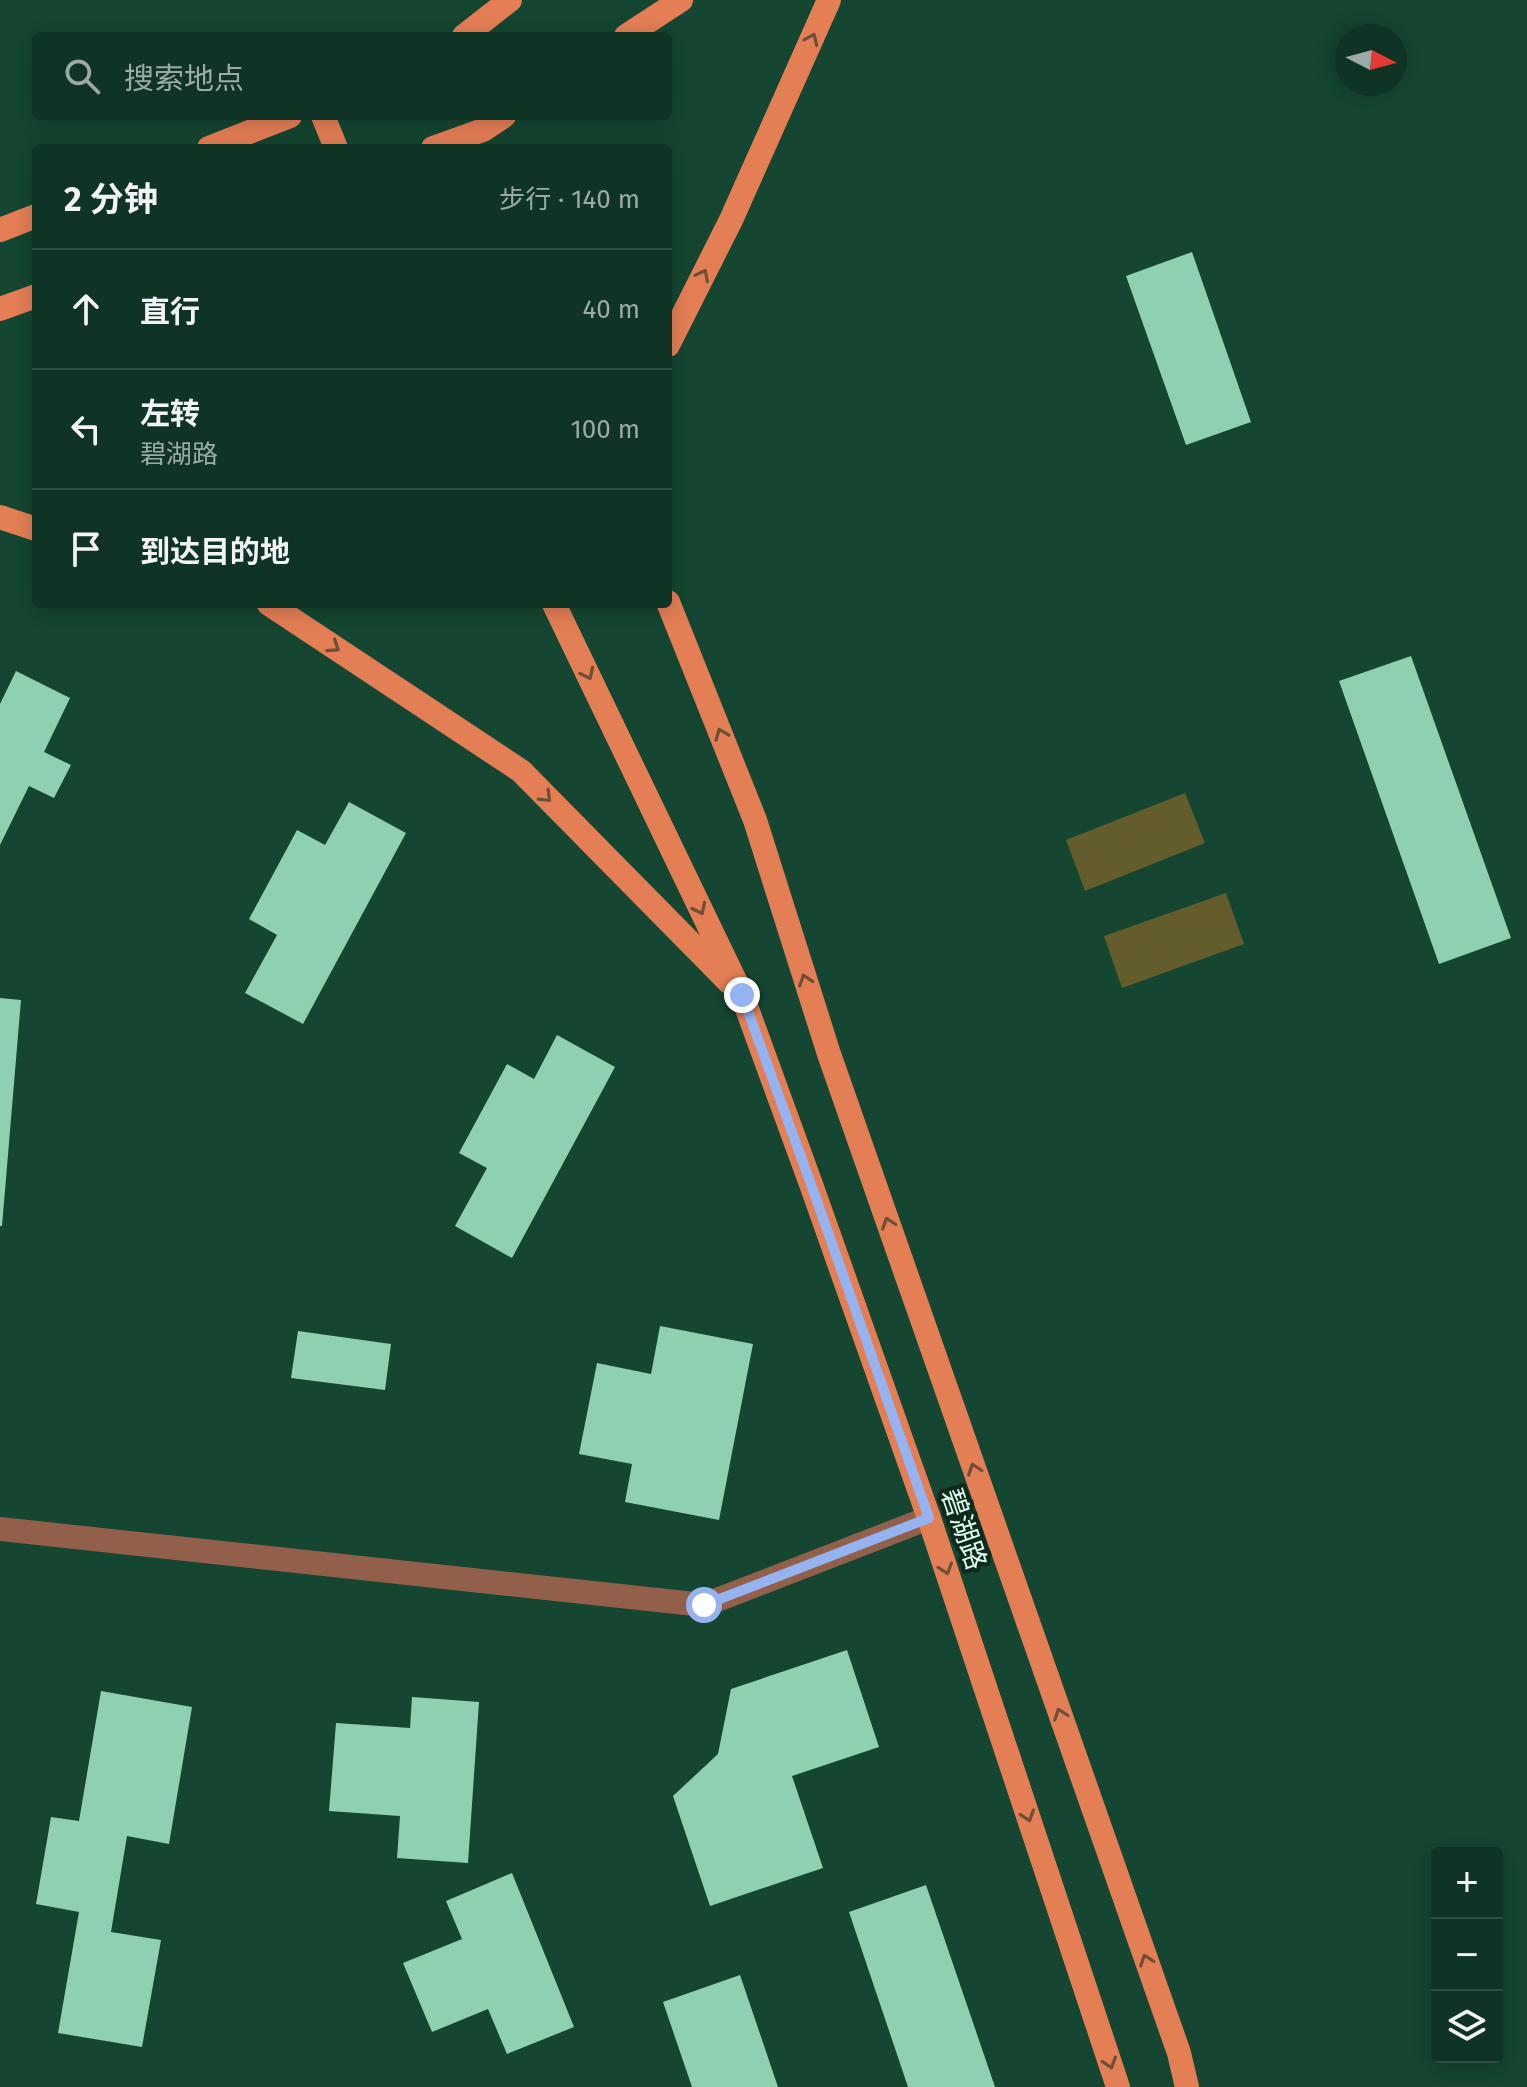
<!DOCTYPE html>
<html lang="zh">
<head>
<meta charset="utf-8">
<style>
	body { margin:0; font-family:"Fira Sans","Noto Sans SC",sans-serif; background:#1d3f32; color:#f1f3f6 }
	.controls { position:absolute; right:24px; bottom:24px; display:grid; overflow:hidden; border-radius:8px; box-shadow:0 4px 20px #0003 }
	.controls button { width:72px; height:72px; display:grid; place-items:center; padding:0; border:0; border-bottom:2px solid #2f4f42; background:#0f3425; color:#f1f3f6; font:40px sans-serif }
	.compass { position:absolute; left:1335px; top:24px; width:72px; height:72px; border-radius:50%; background:#0f3425; box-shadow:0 4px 20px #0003; rotate:96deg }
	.stop { position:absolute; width:24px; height:24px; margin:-18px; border:6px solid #95b2f1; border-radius:50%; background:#fff }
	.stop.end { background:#95b2f1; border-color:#fff; box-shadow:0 2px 8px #0008 }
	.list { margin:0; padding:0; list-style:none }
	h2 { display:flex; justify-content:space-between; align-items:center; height:104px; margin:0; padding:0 32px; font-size:34px }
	h2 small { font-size:26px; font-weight:400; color:#9baaa7 }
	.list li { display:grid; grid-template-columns:52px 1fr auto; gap:24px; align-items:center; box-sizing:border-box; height:120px; padding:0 32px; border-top:2px solid #2f4f42 }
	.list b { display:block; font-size:30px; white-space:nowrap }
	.list p { margin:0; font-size:26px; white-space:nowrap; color:#9baaa7 }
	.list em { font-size:26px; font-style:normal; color:#9baaa7 }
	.icon { flex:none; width:44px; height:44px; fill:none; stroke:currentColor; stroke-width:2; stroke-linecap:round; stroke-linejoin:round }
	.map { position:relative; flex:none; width:1527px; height:2087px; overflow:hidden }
	.search { position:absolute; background:#0f3425; box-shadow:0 4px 20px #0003; left:32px; top:32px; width:640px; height:88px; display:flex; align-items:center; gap:20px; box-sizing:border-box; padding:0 28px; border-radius:8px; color:#9baaa7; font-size:30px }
	.panel { position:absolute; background:#0f3425; box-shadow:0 4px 20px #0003; left:32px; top:144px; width:640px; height:464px; border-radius:8px }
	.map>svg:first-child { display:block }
	.green { fill:#635d2c }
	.building { fill:#8fd0b0 }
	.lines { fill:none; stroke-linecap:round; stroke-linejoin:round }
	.minor { stroke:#925f4b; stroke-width:24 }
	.major { stroke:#e47e55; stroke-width:24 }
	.oneway { stroke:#6e4f36 }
	.route { stroke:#95b2f1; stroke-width:10 }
	.labels { text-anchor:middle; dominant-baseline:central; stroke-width:8; stroke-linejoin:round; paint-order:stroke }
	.street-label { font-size:28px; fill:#ddfdec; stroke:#0e291d }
</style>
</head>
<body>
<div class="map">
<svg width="1527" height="2087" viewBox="0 0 1527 2087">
	<rect width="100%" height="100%" fill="#144631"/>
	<path class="green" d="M 1185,793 L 1205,843 L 1085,891 L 1066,840 Z
		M 1226,893 L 1244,944 L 1122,988 L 1104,936 Z"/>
	<path class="building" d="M 1192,252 L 1251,422 L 1186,445 L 1126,276 Z
		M 1411,656 L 1511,938 L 1439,964 L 1339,681 Z
		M 16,671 L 70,698 L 44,752 L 71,765 L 54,798 L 29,786 L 0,845 L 0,704 Z
		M 349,802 L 406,833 L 303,1024 L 245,993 L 277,935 L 249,919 L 297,830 L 325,845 Z
		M 0,998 L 21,1000 L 2,1226 L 0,1226 Z
		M 557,1035 L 615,1067 L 512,1258 L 455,1226 L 487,1168 L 459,1153 L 507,1064 L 534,1079 Z
		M 660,1326 L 753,1344 L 719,1520 L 625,1502 L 632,1464 L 579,1454 L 597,1363 L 651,1374 Z
		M 298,1331 L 391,1344 L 385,1390 L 291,1378 Z
		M 847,1650 L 879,1747 L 792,1776 L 823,1868 L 710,1906 L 673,1796 L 718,1754 L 731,1689 Z
		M 101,1691 L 192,1707 L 169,1844 L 127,1836 L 111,1932 L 161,1940 L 142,2047 L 58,2033 L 79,1912 L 36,1904 L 51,1817 L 79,1821 Z
		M 412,1697 L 479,1702 L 468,1863 L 397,1858 L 400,1816 L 329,1811 L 336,1723 L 410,1728 Z
		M 512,1873 L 574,2027 L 507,2054 L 488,2009 L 432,2032 L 403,1963 L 462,1939 L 446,1901 Z
		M 926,1885 L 995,2087 L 908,2087 L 849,1912 Z
		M 740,1975 L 778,2087 L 692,2087 L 663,2002 Z"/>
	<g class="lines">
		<path class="minor" d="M 0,1529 L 704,1605 L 929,1518"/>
		<path class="major" d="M 464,36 L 510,0
			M 626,36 L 681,0
			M 323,116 L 336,148
			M 209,148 L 290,116
			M 433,148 L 483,130 L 504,116
			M 0,230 L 36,216
			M 0,309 L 36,296
			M 668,345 L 731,220 L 829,0
			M 0,517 L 36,529
			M 668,602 L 755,820 L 829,1054 L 1179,2053 L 1187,2087
			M 269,604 L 521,771 L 729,982
			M 554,604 L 742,995 L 812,1187 L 929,1518 L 1118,2087"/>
	</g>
	<defs><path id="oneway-chevron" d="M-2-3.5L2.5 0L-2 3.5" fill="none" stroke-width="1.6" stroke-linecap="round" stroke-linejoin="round" transform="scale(2)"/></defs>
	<g class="oneway">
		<use href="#oneway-chevron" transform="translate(812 39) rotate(-66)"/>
		<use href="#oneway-chevron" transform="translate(703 275) rotate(-63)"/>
		<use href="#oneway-chevron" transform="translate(334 647) rotate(34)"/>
		<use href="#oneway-chevron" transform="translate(588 674) rotate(64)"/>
		<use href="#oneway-chevron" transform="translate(721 734) rotate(-112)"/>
		<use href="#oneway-chevron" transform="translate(546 797) rotate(45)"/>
		<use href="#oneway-chevron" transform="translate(700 909) rotate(64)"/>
		<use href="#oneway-chevron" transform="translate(805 980) rotate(-108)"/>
		<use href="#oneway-chevron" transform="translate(888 1223) rotate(-109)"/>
		<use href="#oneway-chevron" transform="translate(974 1469) rotate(-109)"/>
		<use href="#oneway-chevron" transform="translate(946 1569) rotate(72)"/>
		<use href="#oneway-chevron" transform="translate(1060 1714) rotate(-109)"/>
		<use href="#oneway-chevron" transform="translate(1028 1816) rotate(72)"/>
		<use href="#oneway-chevron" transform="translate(1146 1960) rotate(-109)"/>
		<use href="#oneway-chevron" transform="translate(1110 2063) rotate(72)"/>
	</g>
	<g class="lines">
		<path class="route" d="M 704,1605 L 929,1518 L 812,1187 L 742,995"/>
	</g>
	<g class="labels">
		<g class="street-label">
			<text transform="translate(964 1529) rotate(71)">碧湖路</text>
		</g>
	</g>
</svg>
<div class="controls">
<button>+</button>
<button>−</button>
<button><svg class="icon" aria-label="layers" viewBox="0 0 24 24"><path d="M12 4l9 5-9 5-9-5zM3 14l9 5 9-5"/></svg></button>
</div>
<svg class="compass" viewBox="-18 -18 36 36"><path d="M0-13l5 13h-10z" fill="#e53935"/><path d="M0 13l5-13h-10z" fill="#9baaa7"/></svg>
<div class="stop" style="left:704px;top:1605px"></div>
<div class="stop end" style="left:742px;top:995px"></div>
<div class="search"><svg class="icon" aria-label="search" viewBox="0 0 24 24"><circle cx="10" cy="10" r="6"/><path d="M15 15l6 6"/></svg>搜索地点</div>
<section class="panel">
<h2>2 分钟<small>步行 · 140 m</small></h2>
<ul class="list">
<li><svg class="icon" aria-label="ahead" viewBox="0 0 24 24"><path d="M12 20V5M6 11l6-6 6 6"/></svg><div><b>直行</b></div><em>40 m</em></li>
<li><svg class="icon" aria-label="left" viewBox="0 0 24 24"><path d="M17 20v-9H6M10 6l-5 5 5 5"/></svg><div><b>左转</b><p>碧湖路</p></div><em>100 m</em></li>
<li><svg class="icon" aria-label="arrive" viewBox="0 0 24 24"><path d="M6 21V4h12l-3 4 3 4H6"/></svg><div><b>到达目的地</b></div></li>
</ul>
</section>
</div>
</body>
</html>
